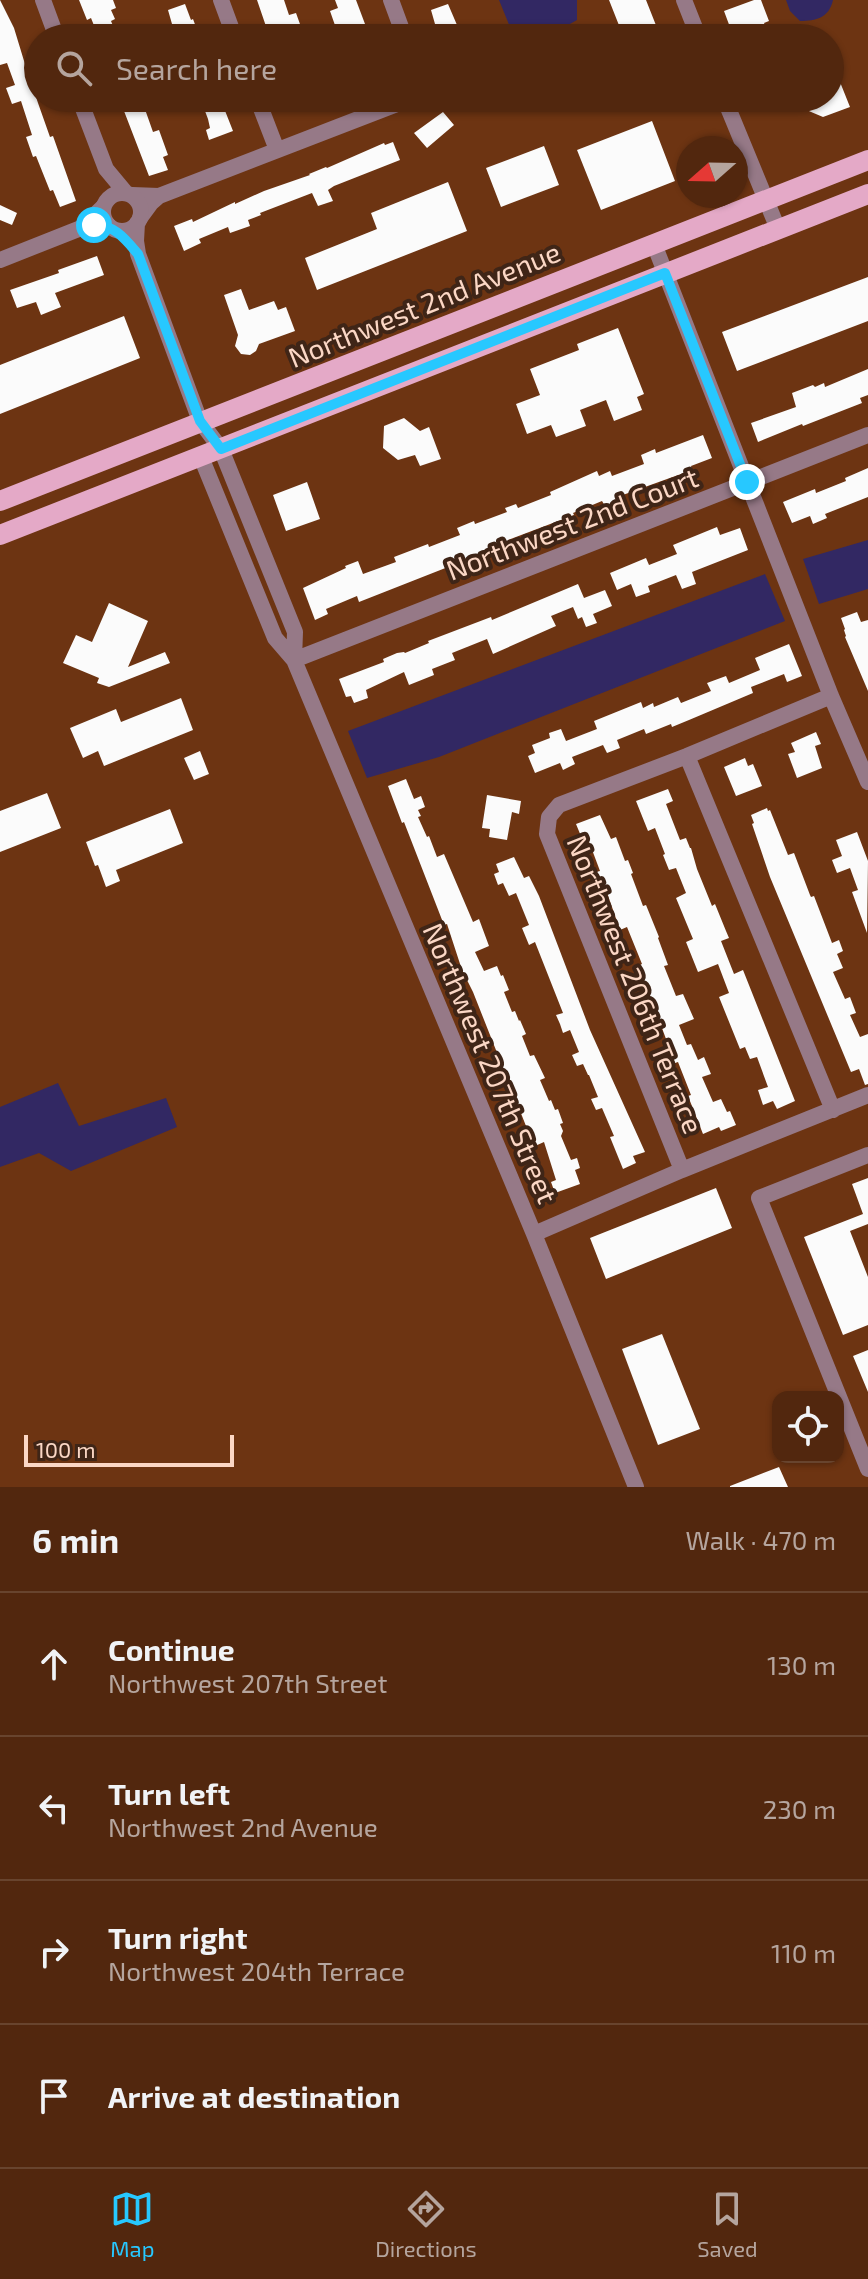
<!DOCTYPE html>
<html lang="en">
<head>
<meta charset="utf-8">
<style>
	body { margin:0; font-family:"Exo 2",sans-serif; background:#582f17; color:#f1f3f6 }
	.controls { position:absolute; right:24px; bottom:24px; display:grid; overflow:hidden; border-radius:16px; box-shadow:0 2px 6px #0004 }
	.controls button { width:72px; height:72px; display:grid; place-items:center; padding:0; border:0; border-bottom:2px solid #68442e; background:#52270e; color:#f1f3f6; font:40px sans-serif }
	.compass { position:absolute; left:676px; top:136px; width:72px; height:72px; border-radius:50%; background:#52270e; box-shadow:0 2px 6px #0004; rotate:250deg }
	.scale { position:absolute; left:24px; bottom:20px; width:210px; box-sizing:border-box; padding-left:8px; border:4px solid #fbd7c5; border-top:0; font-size:22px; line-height:28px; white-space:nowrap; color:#fbd7c5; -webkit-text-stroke:6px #3f2517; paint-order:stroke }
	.stop { position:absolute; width:24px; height:24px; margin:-18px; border:6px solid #27c8ff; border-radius:50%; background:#fff }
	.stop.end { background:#27c8ff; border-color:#fff; box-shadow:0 2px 8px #0008 }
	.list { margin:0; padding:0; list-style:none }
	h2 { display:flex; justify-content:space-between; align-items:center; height:104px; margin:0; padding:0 32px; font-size:34px }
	h2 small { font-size:26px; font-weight:400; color:#b5a59e }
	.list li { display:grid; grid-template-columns:52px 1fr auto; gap:24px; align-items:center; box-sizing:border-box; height:144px; padding:0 32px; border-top:2px solid #68442e }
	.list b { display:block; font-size:30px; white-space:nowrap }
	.list p { margin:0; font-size:26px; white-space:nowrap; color:#b5a59e }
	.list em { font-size:26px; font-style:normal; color:#b5a59e }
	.icon { flex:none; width:44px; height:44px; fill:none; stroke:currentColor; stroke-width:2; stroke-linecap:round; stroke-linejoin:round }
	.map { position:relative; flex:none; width:868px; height:1487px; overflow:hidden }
	.search { position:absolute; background:#52270e; box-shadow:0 2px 6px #0004; left:24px; right:24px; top:24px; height:88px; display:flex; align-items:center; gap:20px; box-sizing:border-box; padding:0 28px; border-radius:44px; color:#b5a59e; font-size:30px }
	.sheet { height:680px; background:#52270e }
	nav { display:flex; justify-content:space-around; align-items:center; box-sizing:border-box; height:112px; border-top:2px solid #68442e; background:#52270e; font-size:22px; color:#b5a59e }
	nav a { display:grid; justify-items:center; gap:4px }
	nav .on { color:#27c8ff }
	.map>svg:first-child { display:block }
	.water { fill:#322863 }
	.building { fill:#fbfbfb }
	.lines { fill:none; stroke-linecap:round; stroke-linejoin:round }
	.minor { stroke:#967987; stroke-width:16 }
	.tertiary { stroke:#967987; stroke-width:16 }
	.primary { stroke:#e4a9c7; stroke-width:20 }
	.route { stroke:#27c8ff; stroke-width:10 }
	.labels { text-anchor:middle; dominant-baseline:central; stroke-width:8; stroke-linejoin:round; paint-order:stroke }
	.street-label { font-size:28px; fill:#fbd7c5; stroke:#3f2517 }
</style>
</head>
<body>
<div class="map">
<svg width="868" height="1487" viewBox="0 0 868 1487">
	<rect width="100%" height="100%" fill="#6d3412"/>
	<path class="water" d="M 499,0 L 577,0 L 577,20 L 545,38 L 510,27 Z
		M 786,0 L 833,0 C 829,18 816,21 800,21 L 790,11 Z
		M 868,540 L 868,589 L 819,604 L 803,559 Z
		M 765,574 L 785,621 L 439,757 L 367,778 L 348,731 Z
		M 58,1083 L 79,1126 L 166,1098 L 177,1127 L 71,1171 L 39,1153 L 0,1167 L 0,1107 Z"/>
	<path class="building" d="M 0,0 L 14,28 L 28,74 L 37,93 L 35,94 L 38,103 L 50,137 L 53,136 L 76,201 L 60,207 L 53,190 L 50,191 L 36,156 L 33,157 L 26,137 L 32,135 L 21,101 L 12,104 L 6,88 L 15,85 L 7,63 L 0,65 Z
		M 79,0 L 113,0 L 116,8 L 111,10 L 115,19 L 111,21 L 118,38 L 99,38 L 91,18 L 87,20 Z
		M 257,0 L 284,0 L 289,15 L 296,13 L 305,38 L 270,38 Z
		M 335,0 L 356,0 L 365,24 L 342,32 L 341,30 L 337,31 L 330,11 L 338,8 Z
		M 609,0 L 646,0 L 661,38 L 624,38 Z
		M 754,0 L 761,0 L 769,21 L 764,23 L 770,38 L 734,38 L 724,11 Z
		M 185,4 L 191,20 L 193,19 L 200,38 L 176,38 L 168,10 Z
		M 448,4 L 460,32 L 439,38 L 431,10 Z
		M 830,57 L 850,107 L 823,117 L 778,98 L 830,98 Z
		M 119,98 L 141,98 L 153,132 L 159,130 L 168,155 L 163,157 L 168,170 L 149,176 Z
		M 215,98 L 220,98 L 233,131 L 209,140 L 206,130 L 210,128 L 208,119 L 202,103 Z
		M 443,112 L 454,125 L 427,148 L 414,133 Z
		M 652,121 L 675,181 L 601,210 L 577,150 Z
		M 393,142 L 400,160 L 334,186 L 328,190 L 333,201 L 318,206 L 312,193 L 260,213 L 261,215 L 248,220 L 250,226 L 230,233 L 228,227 L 199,239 L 201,243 L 184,251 L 174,226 L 192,219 L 193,222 L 235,202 L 235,204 L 264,191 L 310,175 L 309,174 L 326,167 L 327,168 L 384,143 L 385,145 Z
		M 544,146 L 559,185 L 501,207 L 486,168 Z
		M 448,182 L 467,231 L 317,290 L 305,258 L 377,229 L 371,213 Z
		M 0,205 L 17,213 L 12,225 L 0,220 Z
		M 97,256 L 104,275 L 55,293 L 61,307 L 41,315 L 36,302 L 17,308 L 10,290 L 59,273 L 58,270 Z
		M 868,277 L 868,321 L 737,371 L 722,332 Z
		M 241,289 L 249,310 L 274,301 L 278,310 L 286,307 L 295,331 L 259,344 L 256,351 L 250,355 L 241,354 L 235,346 L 238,335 L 224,295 Z
		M 124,316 L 140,358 L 0,414 L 0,365 Z
		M 618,328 L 644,394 L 637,397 L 642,410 L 614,421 L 606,400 L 580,410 L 586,426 L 556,437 L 551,425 L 527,434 L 516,404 L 540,395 L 530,369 L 579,350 L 577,344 Z
		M 868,369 L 868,395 L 860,398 L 862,403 L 803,426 L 802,424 L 758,442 L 751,423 L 796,407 L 792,393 L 813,385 L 815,387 L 824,383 L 825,387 Z
		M 404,418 L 420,431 L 429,427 L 441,459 L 420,466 L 415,455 L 398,460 L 383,448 L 384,426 Z
		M 703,435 L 712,458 L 691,466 L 692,470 L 620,496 L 621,500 L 605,506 L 602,501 L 573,513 L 574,515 L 508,540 L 509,543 L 359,602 L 357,596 L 326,609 L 328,614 L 315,620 L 303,588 L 346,568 L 345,566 L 358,561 L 363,574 L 396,562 L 394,557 L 428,544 L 429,547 L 460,535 L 457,528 L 474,521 L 475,524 L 507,512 L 505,508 L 516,504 L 518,508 L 551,495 L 550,492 L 597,471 L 599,476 L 610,471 L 612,476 L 644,464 L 641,455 L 655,449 L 656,453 Z
		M 868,468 L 868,497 L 825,514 L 827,518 L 813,524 L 810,516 L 792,523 L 783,502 L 815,489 L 816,493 L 846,481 L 845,478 Z
		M 307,482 L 320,519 L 286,531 L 273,495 Z
		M 717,527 L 720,535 L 740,528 L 748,550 L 692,572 L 696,584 L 682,589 L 676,575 L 648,586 L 650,592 L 636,597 L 631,584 L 617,590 L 610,573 L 646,558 L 649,565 L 677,554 L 673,545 Z
		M 578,584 L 584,598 L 605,590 L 612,606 L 593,614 L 597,623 L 586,627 L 582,617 L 578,619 L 573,607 L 551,616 L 556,626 L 493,654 L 487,639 L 452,653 L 455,660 L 432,669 L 434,675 L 409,685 L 404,672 L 366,690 L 368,698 L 354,703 L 351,696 L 346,697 L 339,679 L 384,662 L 383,659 L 397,653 L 404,652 L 405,653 L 429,643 L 428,641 L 491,617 L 492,620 Z
		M 109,603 L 148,621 L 128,667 L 165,652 L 170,663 L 109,687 L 97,683 L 99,678 L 63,663 L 76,635 L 92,642 Z
		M 857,612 L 861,622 L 868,620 L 868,691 L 845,637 L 846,636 L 844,630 L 845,629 L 841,618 Z
		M 789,644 L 802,676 L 787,682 L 784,674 L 751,687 L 753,693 L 689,720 L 672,727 L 671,724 L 646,734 L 644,729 L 617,740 L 620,748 L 607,753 L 603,745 L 572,757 L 575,764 L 563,770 L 560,763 L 535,773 L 528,756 L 535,753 L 532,745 L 550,738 L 549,733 L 561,729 L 566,741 L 597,729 L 594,721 L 641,702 L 643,708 L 653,703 L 654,707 L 678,697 L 681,703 L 711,691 L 707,683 L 726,676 L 729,683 L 760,670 L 755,658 Z
		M 181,698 L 193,730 L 104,766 L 98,751 L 83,758 L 70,728 L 116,709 L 121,722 Z
		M 816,732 L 821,744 L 815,746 L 822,768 L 797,778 L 788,754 L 795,752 L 791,743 Z
		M 200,751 L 209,774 L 194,780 L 184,758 Z
		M 745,758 L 748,766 L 753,764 L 762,786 L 736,796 L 724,767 Z
		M 406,779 L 414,799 L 421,796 L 425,807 L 418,810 L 421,816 L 418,817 L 427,837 L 429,836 L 437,857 L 444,854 L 473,922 L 479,919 L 489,946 L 475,952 L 484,971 L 497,966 L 501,976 L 503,975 L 509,990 L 504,992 L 512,1012 L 515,1011 L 519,1021 L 520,1020 L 526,1034 L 522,1036 L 530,1056 L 534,1055 L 545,1078 L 540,1080 L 549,1101 L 551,1100 L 555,1110 L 558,1109 L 563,1123 L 560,1124 L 563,1131 L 561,1136 L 571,1160 L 577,1158 L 580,1168 L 575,1170 L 580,1184 L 555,1193 L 551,1182 L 556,1180 L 544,1142 L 535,1146 L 526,1126 L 473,992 L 462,970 L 447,924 L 444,925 L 404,822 L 402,823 L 388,786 Z
		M 668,789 L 673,801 L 666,804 L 680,840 L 686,838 L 690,848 L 691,848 L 697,869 L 712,906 L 715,904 L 726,931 L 729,938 L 721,941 L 734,974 L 743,970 L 795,1101 L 777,1109 L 773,1101 L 763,1105 L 758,1090 L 768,1087 L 757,1057 L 750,1059 L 745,1047 L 740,1049 L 719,997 L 729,993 L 718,964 L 698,972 L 686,942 L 693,939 L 676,898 L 686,893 L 676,868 L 669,870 L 663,855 L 665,854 L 655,828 L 648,831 L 636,801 Z
		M 47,793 L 61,828 L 0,852 L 0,811 Z
		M 487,795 L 521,801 L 519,814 L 512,812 L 507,840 L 489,837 L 490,829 L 482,828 Z
		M 767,808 L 768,811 L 770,810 L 788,855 L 794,853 L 810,895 L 811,897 L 814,896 L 832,943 L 839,940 L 843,951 L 837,954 L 843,968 L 833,972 L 845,999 L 850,997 L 856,1013 L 850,1015 L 860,1037 L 868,1034 L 868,1084 L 865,1085 L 859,1069 L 851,1072 L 770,877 L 752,824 L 754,823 L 751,815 Z
		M 170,809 L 183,843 L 116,870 L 120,881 L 106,887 L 98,865 L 95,866 L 86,842 Z
		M 600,815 L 611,839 L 616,837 L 625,861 L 628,860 L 633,873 L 631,874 L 643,906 L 646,905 L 659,937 L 658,938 L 668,965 L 664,966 L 676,996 L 683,994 L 694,1019 L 679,1025 L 687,1045 L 691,1044 L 698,1060 L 704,1057 L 711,1074 L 702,1077 L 713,1102 L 721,1099 L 727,1112 L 730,1111 L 736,1125 L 721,1131 L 719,1127 L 703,1134 L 688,1096 L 691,1095 L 678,1062 L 675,1063 L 647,988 L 645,989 L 636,967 L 642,964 L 627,927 L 620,930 L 604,884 L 601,885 L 596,872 L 600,871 L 588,839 L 583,841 L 576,824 Z
		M 857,832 L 868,861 L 867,933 L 852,892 L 858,890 L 850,868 L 837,873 L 832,860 L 842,856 L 836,840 Z
		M 514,857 L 524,878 L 529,876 L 539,896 L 590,1030 L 645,1152 L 633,1156 L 636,1163 L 623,1169 L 610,1137 L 614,1136 L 602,1108 L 596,1110 L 591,1099 L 598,1097 L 589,1075 L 588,1075 L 583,1064 L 577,1066 L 572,1055 L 579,1052 L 570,1030 L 563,1033 L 560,1024 L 556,1015 L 563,1013 L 535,942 L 529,945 L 522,928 L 529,925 L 516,893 L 509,896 L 503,883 L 498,885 L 494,874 L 499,872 L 496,864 Z
		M 868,1178 L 868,1224 L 850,1231 L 868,1277 L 868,1325 L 843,1335 L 804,1237 L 863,1214 L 852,1184 Z
		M 716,1188 L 732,1228 L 606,1279 L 590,1238 Z
		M 662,1334 L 700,1429 L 658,1445 L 622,1349 Z
		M 868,1350 L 868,1392 L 853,1356 Z
		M 779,1467 L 788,1487 L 730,1487 L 730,1486 Z"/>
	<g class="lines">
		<path class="minor" d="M 221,0 L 235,38
			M 391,0 L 405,38
			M 684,0 L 699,38
			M 257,98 L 277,150
			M 724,98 L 778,229
			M 132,195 L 159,196 L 151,203 L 140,218
			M 159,196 L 397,104 L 404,98
			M 103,207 L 81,228 L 94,225 L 109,226
			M 654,244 L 831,696 L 868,782
			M 0,260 L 81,228
			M 221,449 L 295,632 L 294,660
			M 201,457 L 275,638 L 294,660 L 534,1234 L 636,1487
			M 294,660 L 868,435
			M 687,756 L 833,1110
			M 868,1155 L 759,1198 L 868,1469
			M 682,1170 L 547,834 L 549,817 L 559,805 L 687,756 L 831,696
			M 534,1234 L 682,1170 L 868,1095"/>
		<path class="tertiary" d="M 43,0 L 57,38
			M 79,98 L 106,169 L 126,193
			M103 212a19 19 0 1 1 38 0a19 19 0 1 1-38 0Z
			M 137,223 L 136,241 L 138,254 L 200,421 L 221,449"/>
		<path class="primary" d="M 0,501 L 868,160
			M 0,535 L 868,194"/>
	</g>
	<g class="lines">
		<path class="route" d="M 94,225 C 115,225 125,239 138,254 L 200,421 L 221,449 L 665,273 L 747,482"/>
	</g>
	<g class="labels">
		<g class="street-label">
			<text transform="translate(424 304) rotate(-22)">Northwest 2nd Avenue</text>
			<text transform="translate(572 523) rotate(-21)">Northwest 2nd Court</text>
			<text transform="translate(636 984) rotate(68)">Northwest 206th Terrace</text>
			<text transform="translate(491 1063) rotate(67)">Northwest 207th Street</text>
		</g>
	</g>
</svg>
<div class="controls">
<button><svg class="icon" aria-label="locate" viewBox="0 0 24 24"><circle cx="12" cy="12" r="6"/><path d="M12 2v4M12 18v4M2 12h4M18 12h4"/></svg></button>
</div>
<svg class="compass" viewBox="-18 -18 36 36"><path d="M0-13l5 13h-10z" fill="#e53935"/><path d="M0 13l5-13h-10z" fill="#b5a59e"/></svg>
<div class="scale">100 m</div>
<div class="stop" style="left:94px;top:225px"></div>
<div class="stop end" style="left:747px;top:482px"></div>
<div class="search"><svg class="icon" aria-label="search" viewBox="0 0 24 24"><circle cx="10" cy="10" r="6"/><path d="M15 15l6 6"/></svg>Search here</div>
</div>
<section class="sheet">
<h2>6 min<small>Walk · 470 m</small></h2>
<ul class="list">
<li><svg class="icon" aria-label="ahead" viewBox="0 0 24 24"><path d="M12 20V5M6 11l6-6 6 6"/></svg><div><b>Continue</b><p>Northwest 207th Street</p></div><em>130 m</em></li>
<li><svg class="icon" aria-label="left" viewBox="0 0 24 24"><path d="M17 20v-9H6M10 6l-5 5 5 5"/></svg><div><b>Turn left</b><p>Northwest 2nd Avenue</p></div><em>230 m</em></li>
<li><svg class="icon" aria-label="right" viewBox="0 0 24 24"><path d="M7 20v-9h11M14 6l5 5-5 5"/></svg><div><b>Turn right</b><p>Northwest 204th Terrace</p></div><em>110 m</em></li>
<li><svg class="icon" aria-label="arrive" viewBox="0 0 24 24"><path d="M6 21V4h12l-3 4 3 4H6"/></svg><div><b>Arrive at destination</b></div></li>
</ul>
</section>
<nav>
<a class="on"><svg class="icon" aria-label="map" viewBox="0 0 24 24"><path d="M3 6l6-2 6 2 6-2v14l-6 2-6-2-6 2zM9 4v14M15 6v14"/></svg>Map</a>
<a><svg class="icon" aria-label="directions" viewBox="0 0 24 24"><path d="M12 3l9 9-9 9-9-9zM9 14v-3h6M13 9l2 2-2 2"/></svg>Directions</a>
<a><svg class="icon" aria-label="saved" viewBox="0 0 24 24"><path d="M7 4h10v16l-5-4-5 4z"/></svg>Saved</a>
</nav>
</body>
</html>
